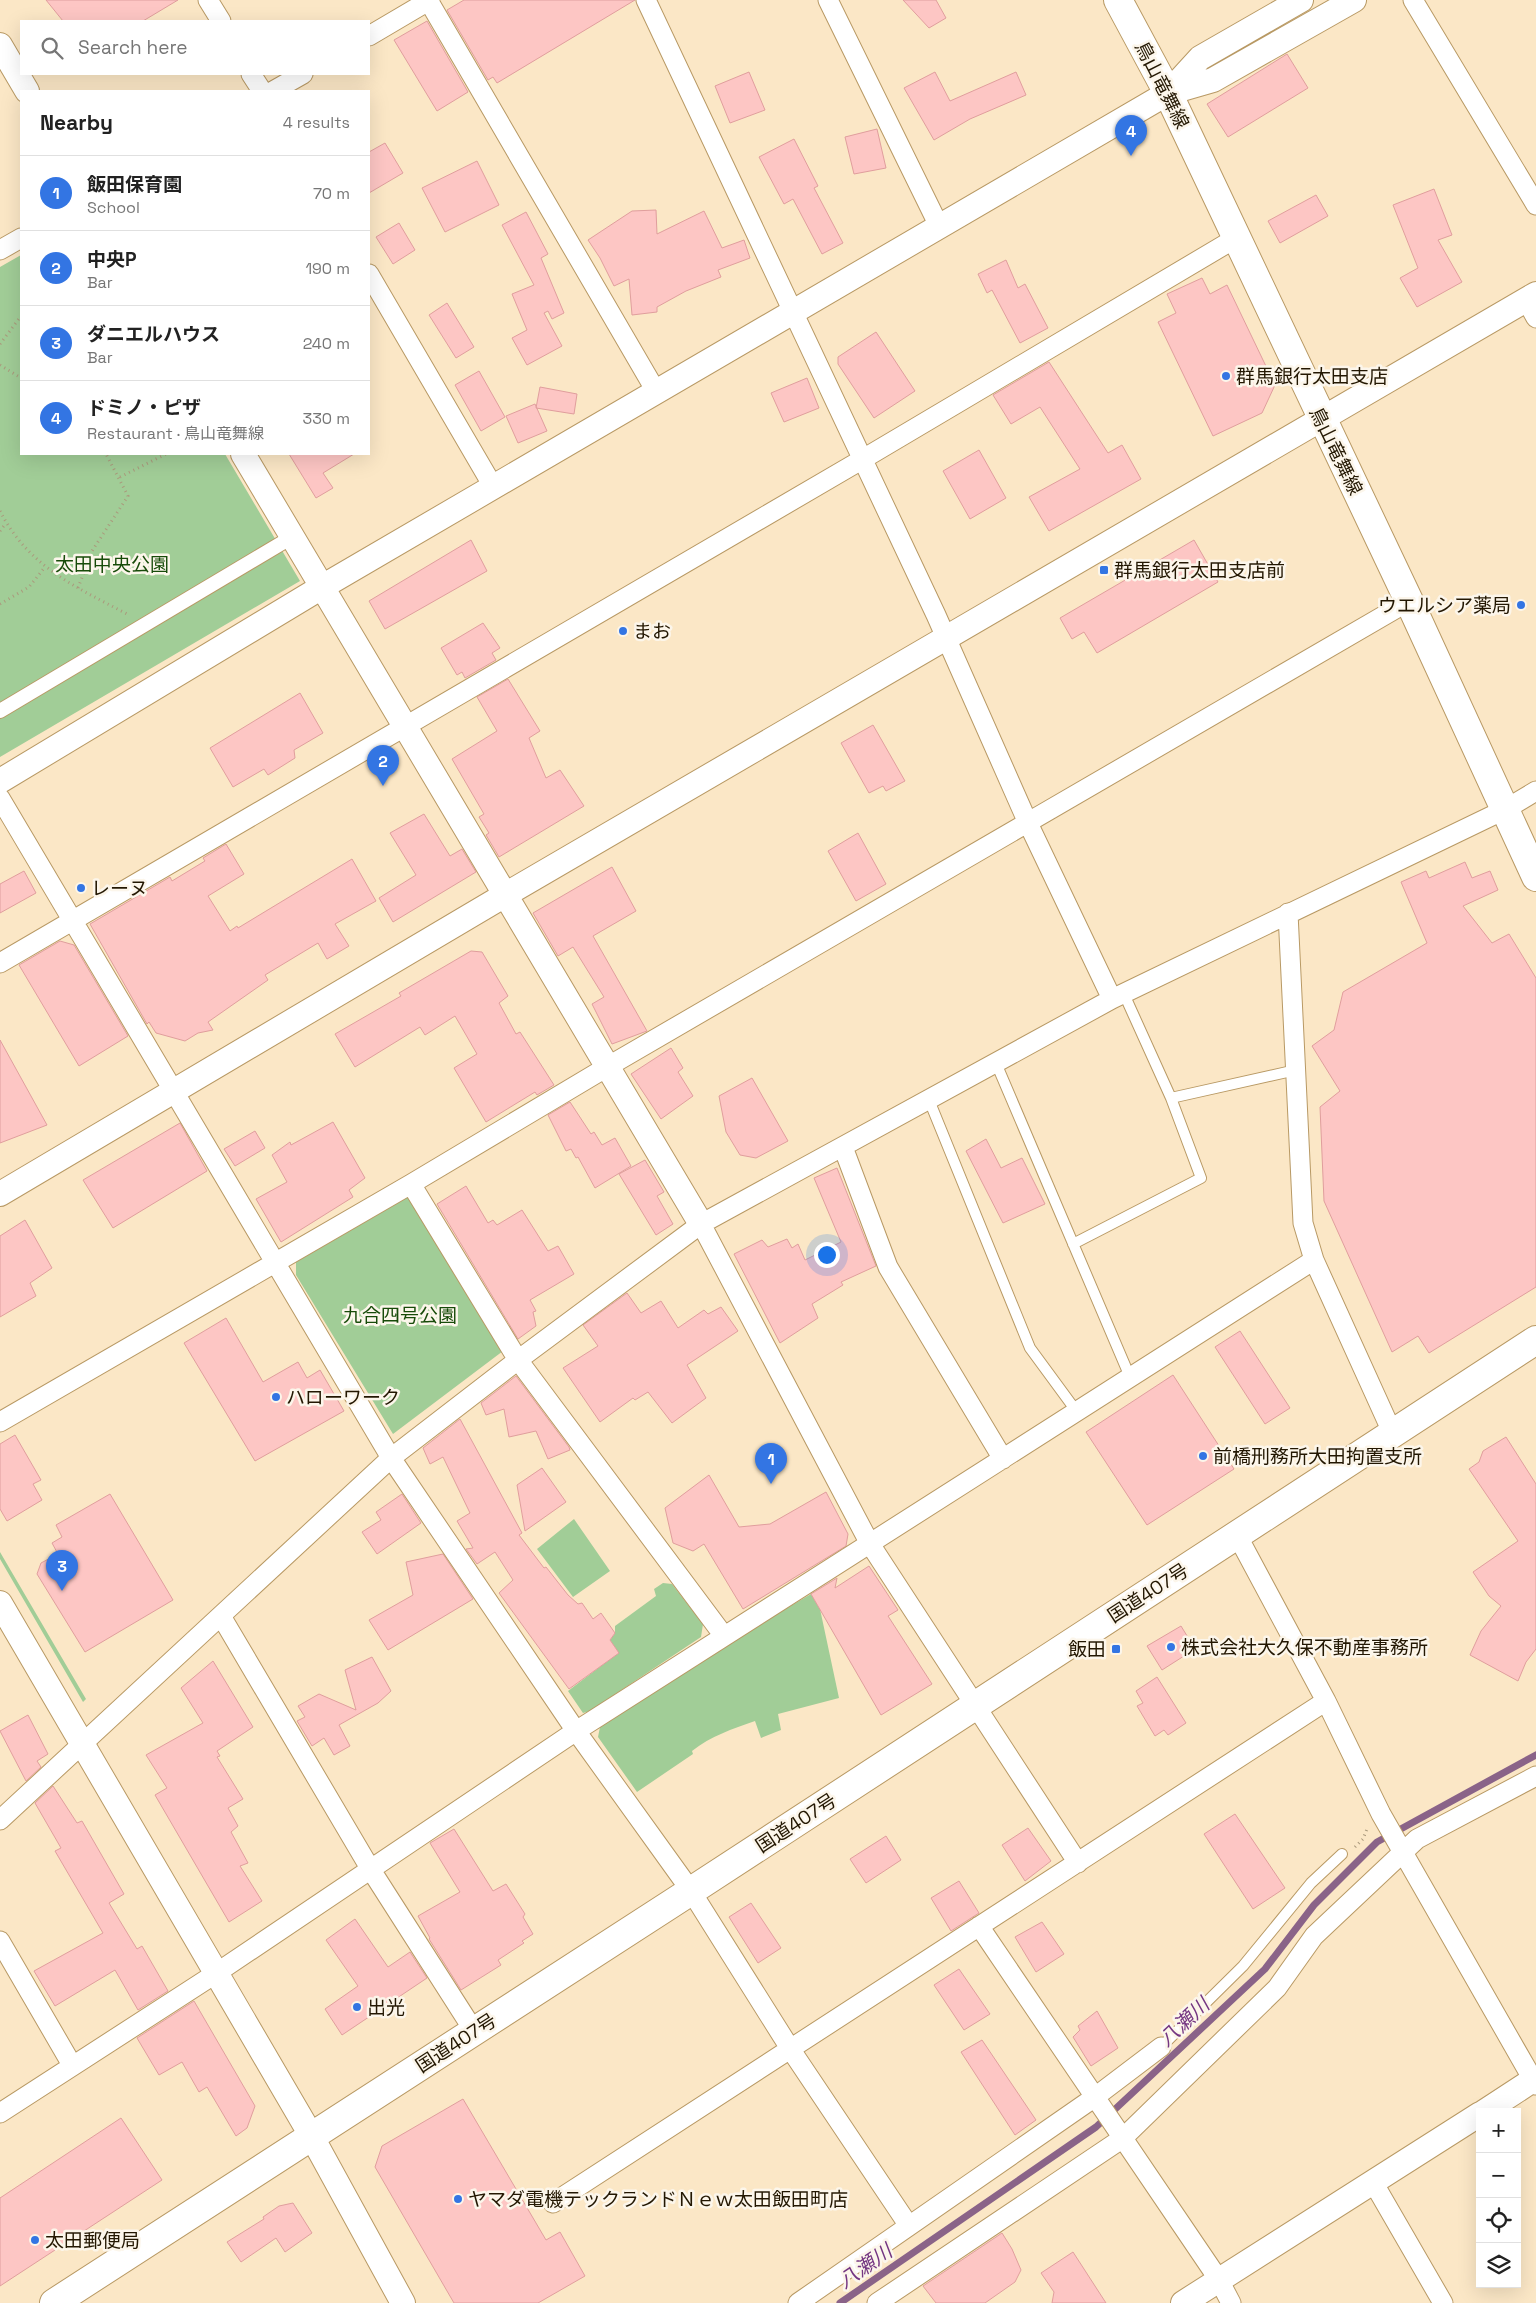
<!DOCTYPE html>
<html lang="en">
<head>
<meta charset="utf-8">
<style>
	body { margin:0; font-family:"Space Grotesk","Noto Sans JP",sans-serif; background:#f6f6f6; color:#222 }
	.controls { position:absolute; right:15px; bottom:15px; display:grid; overflow:hidden; border-radius:0px; box-shadow:0 5px 20px #0002 }
	.controls button { width:45px; height:45px; display:grid; place-items:center; padding:0; border:0; border-bottom:1px solid #e0e0e0; background:#fff; color:#222; font:25px sans-serif }
	.you { position:absolute; left:826px; top:1254px; width:18px; height:18px; margin:-12px; border:4px solid #fff; border-radius:50%; background:#1a73e8; box-shadow:0 0 0 8px #1a73e833 }
	.badge { display:grid; place-items:center; width:32px; height:32px; border-radius:50%; background:#3375e3; color:#fff; font-size:16px; font-weight:700 }
	.pin { position:absolute; translate:-50% -41px; filter:drop-shadow(0 1px 2px #0008) }
	.pin::after { content:''; position:absolute; top:26px; width:18px; height:15px; background:inherit; clip-path:polygon(0 0,100% 0,50% 100%) }
	.list { margin:0; padding:0; list-style:none }
	h2 { display:flex; justify-content:space-between; align-items:center; height:65px; margin:0; padding:0 20px; font-size:21px }
	h2 small { font-size:16px; font-weight:400; color:#767676 }
	.list li { display:grid; grid-template-columns:32px 1fr auto; gap:15px; align-items:center; box-sizing:border-box; height:75px; padding:0 20px; border-top:1px solid #e0e0e0 }
	.list b { display:block; font-size:19px; white-space:nowrap }
	.list p { margin:0; font-size:16px; white-space:nowrap; color:#767676 }
	.list em { font-size:16px; font-style:normal; color:#767676 }
	.icon { flex:none; width:28px; height:28px; fill:none; stroke:currentColor; stroke-width:2; stroke-linecap:round; stroke-linejoin:round }
	.map { position:relative; flex:none; width:1536px; height:2303px; overflow:hidden }
	.search { position:absolute; background:#fff; box-shadow:0 5px 20px #0002; left:20px; top:20px; width:350px; height:55px; display:flex; align-items:center; gap:12px; box-sizing:border-box; padding:0 18px; border-radius:0px; color:#767676; font-size:19px }
	.panel { position:absolute; background:#fff; box-shadow:0 5px 20px #0002; left:20px; top:90px; width:350px; height:365px; border-radius:0px }
	.map>svg:first-child { display:block }
	.green { fill:#a1cd97 }
	.lines { fill:none; stroke-linecap:round; stroke-linejoin:round }
	.stream { stroke:#8a6388; stroke-width:7 }
	.building { fill:#fdc6c4; stroke:#e09e9d }
	.service-casing { stroke:#b89964; stroke-width:12 }
	.pedestrian-casing { stroke:#b89964; stroke-width:16 }
	.minor-casing { stroke:#b89964; stroke-width:21 }
	.tertiary-casing { stroke:#b89964; stroke-width:26 }
	.secondary-casing { stroke:#b89964; stroke-width:30 }
	.trunk-casing { stroke:#b89964; stroke-width:30 }
	.path { stroke:#aa997c; stroke-width:3; stroke-dasharray:1 4; stroke-linecap:butt }
	.service { stroke:#fff; stroke-width:10 }
	.pedestrian { stroke:#fff; stroke-width:14 }
	.minor { stroke:#fff; stroke-width:19 }
	.tertiary { stroke:#fff; stroke-width:24 }
	.secondary { stroke:#fff; stroke-width:28 }
	.trunk { stroke:#fff; stroke-width:28 }
	.poi-dot { fill:#3375e3; stroke:#fcf6eb; stroke-width:2 }
	.labels { text-anchor:middle; dominant-baseline:central; stroke-width:5; stroke-linejoin:round; paint-order:stroke }
	.street-label { font-size:19px; fill:#231702; stroke:#fcf6eb }
	.poi-label { font-size:19px; fill:#231702; stroke:#fcf6eb; text-anchor:start }
	.park-label { font-size:19px; fill:#174b09; stroke:#fcf6eb }
	.water-label { font-size:20px; font-style:italic; fill:#743682; stroke:#fcf6eb }
</style>
</head>
<body>
<div class="map">
<svg width="1536" height="2303" viewBox="0 0 1536 2303">
	<rect width="100%" height="100%" fill="#fbe7c6"/>
	<path class="green" d="M 21,255 L 21,454 L 225,454 L 300,581 L 0,757 L 0,267 Z
		M 408,1197 L 503,1351 L 393,1434 L 296,1275 L 296,1262 Z
		M 574,1519 L 610,1571 L 573,1597 L 537,1549 Z
		M 0,1552 L 86,1699 L 83,1702 L 0,1559 Z
		M 663,1583 L 672,1584 L 703,1624 L 701,1637 L 590,1711 L 583,1713 L 568,1691 L 618,1653 L 610,1640 L 615,1633 L 615,1626 L 656,1596 L 654,1589 Z
		M 811,1594 L 820,1609 L 839,1698 L 778,1714 L 781,1730 L 761,1738 L 755,1721 C 732,1729 711,1736 692,1751 L 693,1754 L 637,1792 L 598,1737 L 600,1727 L 734,1639 Z"/>
	<g class="lines">
		<path class="stream" d="M 840,2303 L 1096,2127 L 1265,1969 L 1314,1905 L 1377,1842 L 1536,1755"/>
	</g>
	<path class="building" d="M 46,0 L 178,0 L 143,21 L 63,21 Z
		M 464,0 L 635,0 L 497,83 L 493,77 L 488,80 L 447,10 Z
		M 903,0 L 936,0 L 946,18 L 929,28 Z
		M 427,21 L 468,92 L 437,111 L 394,40 Z
		M 1287,54 L 1308,88 L 1228,137 L 1207,104 Z
		M 749,72 L 765,110 L 730,123 L 715,86 Z
		M 935,72 L 950,101 L 1016,72 L 1026,95 L 970,119 L 934,140 L 904,88 Z
		M 877,129 L 886,168 L 854,174 L 845,137 Z
		M 794,139 L 818,186 L 814,188 L 843,243 L 822,254 L 793,199 L 784,204 L 759,157 Z
		M 385,143 L 403,173 L 369,193 L 369,152 Z
		M 477,161 L 499,205 L 445,232 L 422,188 Z
		M 1434,189 L 1452,235 L 1438,240 L 1462,282 L 1417,307 L 1400,278 L 1418,268 L 1393,205 Z
		M 1316,195 L 1328,216 L 1280,243 L 1268,221 Z
		M 656,210 L 657,234 L 704,211 L 722,248 L 744,240 L 750,258 L 718,270 L 721,277 L 686,291 L 657,307 L 657,312 L 632,315 L 629,279 L 614,286 L 600,258 L 588,240 L 632,211 Z
		M 526,212 L 548,254 L 541,258 L 564,313 L 552,319 L 548,311 L 544,313 L 562,346 L 527,365 L 512,338 L 527,330 L 512,294 L 534,285 L 502,225 Z
		M 399,223 L 415,250 L 393,264 L 376,237 Z
		M 1006,260 L 1018,288 L 1025,284 L 1048,328 L 1020,343 L 992,290 L 987,293 L 978,274 Z
		M 1202,278 L 1210,294 L 1227,285 L 1275,385 L 1262,413 L 1213,436 L 1158,322 L 1176,313 L 1167,294 Z
		M 447,303 L 474,347 L 456,358 L 429,315 Z
		M 876,332 L 915,391 L 874,418 L 838,364 L 838,357 Z
		M 1049,362 L 1108,453 L 1122,445 L 1141,479 L 1049,531 L 1029,497 L 1080,469 L 1040,407 L 1011,424 L 993,395 Z
		M 479,371 L 505,417 L 481,431 L 455,385 Z
		M 807,378 L 819,408 L 784,422 L 771,393 Z
		M 540,387 L 577,394 L 574,414 L 536,408 Z
		M 535,404 L 547,431 L 518,443 L 506,416 Z
		M 979,450 L 1006,498 L 970,519 L 943,471 Z
		M 289,454 L 354,454 L 323,473 L 333,488 L 316,498 Z
		M 471,540 L 487,571 L 385,629 L 369,601 Z
		M 1194,540 L 1218,582 L 1097,653 L 1084,632 L 1072,639 L 1060,618 Z
		M 483,623 L 500,648 L 492,653 L 496,660 L 465,678 L 462,672 L 457,675 L 441,648 Z
		M 508,679 L 540,731 L 529,738 L 546,778 L 560,770 L 584,806 L 499,857 L 486,835 L 489,833 L 479,817 L 484,814 L 452,759 L 497,731 L 477,697 Z
		M 300,693 L 323,733 L 294,750 L 295,758 L 268,775 L 264,769 L 233,787 L 210,748 Z
		M 873,725 L 905,781 L 886,791 L 883,786 L 869,793 L 841,743 Z
		M 424,814 L 450,856 L 462,849 L 476,872 L 393,922 L 379,898 L 416,875 L 390,833 Z
		M 858,833 L 886,884 L 856,901 L 828,851 Z
		M 226,844 L 244,874 L 208,896 L 230,931 L 237,926 L 238,928 L 352,859 L 376,901 L 335,924 L 349,946 L 327,959 L 318,943 L 265,975 L 268,980 L 208,1022 L 213,1030 L 198,1033 L 185,1041 L 156,1033 L 149,1022 L 147,1024 L 90,924 L 170,877 L 172,881 L 205,861 L 203,858 Z
		M 1465,862 L 1472,878 L 1490,871 L 1498,890 L 1463,906 L 1492,943 L 1509,934 L 1536,978 L 1536,1287 L 1429,1353 L 1418,1336 L 1392,1352 L 1324,1201 L 1320,1107 L 1340,1091 L 1312,1046 L 1334,1030 L 1343,992 L 1427,943 L 1401,882 L 1426,871 L 1429,878 Z
		M 612,867 L 636,911 L 593,936 L 647,1031 L 612,1044 L 592,1004 L 604,997 L 573,947 L 558,956 L 533,913 Z
		M 24,871 L 36,893 L 0,913 L 0,884 Z
		M 60,941 L 74,945 L 128,1036 L 79,1066 L 19,965 Z
		M 471,951 L 482,952 L 508,996 L 499,1003 L 516,1034 L 520,1032 L 554,1085 L 537,1095 L 535,1092 L 486,1122 L 454,1068 L 477,1054 L 455,1016 L 425,1035 L 420,1027 L 355,1067 L 335,1034 L 401,996 L 399,993 Z
		M 0,1040 L 47,1125 L 0,1143 Z
		M 671,1048 L 683,1068 L 678,1072 L 693,1096 L 661,1119 L 631,1074 Z
		M 752,1078 L 788,1141 L 756,1158 L 740,1155 L 726,1132 L 719,1096 Z
		M 570,1102 L 591,1134 L 594,1132 L 602,1145 L 615,1138 L 631,1166 L 595,1188 L 578,1157 L 576,1158 L 571,1149 L 566,1151 L 548,1115 Z
		M 333,1122 L 365,1178 L 349,1190 L 353,1197 L 281,1242 L 256,1199 L 287,1182 L 272,1155 L 290,1142 L 291,1145 Z
		M 180,1123 L 207,1171 L 113,1228 L 83,1180 Z
		M 255,1131 L 265,1148 L 235,1166 L 224,1149 Z
		M 986,1139 L 1001,1168 L 1022,1158 L 1045,1204 L 1003,1223 L 966,1151 Z
		M 645,1160 L 664,1192 L 657,1196 L 673,1224 L 656,1235 L 619,1174 Z
		M 837,1168 L 876,1266 L 841,1282 L 843,1285 L 812,1304 L 818,1318 L 780,1343 L 734,1254 L 762,1240 L 768,1247 L 787,1239 L 792,1248 L 798,1244 L 805,1260 L 841,1242 L 814,1178 Z
		M 466,1186 L 488,1223 L 493,1220 L 497,1225 L 522,1210 L 548,1251 L 558,1246 L 574,1274 L 530,1300 L 536,1311 L 533,1312 L 536,1326 L 518,1339 L 437,1204 Z
		M 25,1220 L 52,1268 L 30,1283 L 36,1296 L 0,1317 L 0,1236 Z
		M 627,1293 L 641,1313 L 661,1301 L 678,1328 L 704,1310 L 708,1314 L 721,1307 L 738,1331 L 687,1365 L 706,1398 L 672,1423 L 648,1392 L 635,1400 L 633,1398 L 600,1422 L 563,1368 L 598,1346 L 583,1325 Z
		M 226,1318 L 263,1382 L 298,1362 L 307,1378 L 320,1370 L 344,1411 L 255,1461 L 184,1343 Z
		M 1240,1331 L 1290,1408 L 1265,1424 L 1215,1347 Z
		M 1173,1375 L 1234,1469 L 1147,1525 L 1086,1432 Z
		M 516,1376 L 569,1447 L 570,1450 L 548,1459 L 536,1431 L 509,1437 L 504,1409 L 486,1415 L 481,1403 Z
		M 460,1419 L 522,1533 L 519,1535 L 544,1568 L 546,1567 L 568,1595 L 578,1604 L 582,1603 L 593,1619 L 601,1613 L 615,1633 L 610,1640 L 619,1653 L 569,1689 L 499,1593 L 513,1580 L 495,1552 L 477,1564 L 466,1549 L 473,1548 L 457,1521 L 470,1513 L 443,1457 L 430,1464 L 423,1448 Z
		M 15,1435 L 41,1480 L 33,1484 L 42,1500 L 7,1521 L 0,1509 L 0,1444 Z
		M 1506,1437 L 1536,1484 L 1536,1649 L 1526,1662 L 1518,1681 L 1470,1655 L 1481,1631 L 1501,1606 L 1489,1596 L 1473,1572 L 1518,1541 L 1469,1469 L 1479,1462 L 1483,1451 Z
		M 542,1468 L 566,1502 L 525,1531 L 517,1485 Z
		M 709,1475 L 739,1527 L 770,1524 L 826,1492 L 848,1534 L 846,1546 L 743,1609 L 704,1544 L 693,1551 L 673,1543 L 665,1508 Z
		M 110,1494 L 173,1600 L 85,1652 L 37,1574 L 41,1563 L 58,1554 L 52,1543 L 62,1537 L 56,1525 Z
		M 402,1494 L 421,1523 L 377,1554 L 362,1532 L 381,1520 L 376,1512 Z
		M 443,1554 L 473,1599 L 388,1650 L 369,1620 L 413,1595 L 406,1562 Z
		M 869,1566 L 898,1610 L 888,1616 L 932,1684 L 881,1715 L 811,1594 L 837,1578 L 835,1588 Z
		M 1181,1626 L 1195,1649 L 1162,1670 L 1147,1646 Z
		M 372,1657 L 391,1691 L 378,1703 L 339,1725 L 350,1746 L 334,1755 L 324,1738 L 312,1746 L 297,1721 L 305,1717 L 298,1706 L 319,1694 L 356,1710 L 345,1670 Z
		M 213,1661 L 253,1727 L 217,1751 L 220,1756 L 217,1757 L 243,1799 L 228,1808 L 238,1826 L 231,1832 L 248,1863 L 240,1866 L 262,1901 L 229,1922 L 155,1795 L 167,1788 L 146,1755 L 203,1723 L 181,1688 Z
		M 1157,1677 L 1186,1723 L 1168,1735 L 1164,1730 L 1155,1736 L 1137,1706 L 1143,1703 L 1136,1691 Z
		M 28,1715 L 48,1754 L 37,1761 L 41,1767 L 26,1781 L 0,1731 Z
		M 53,1786 L 77,1823 L 82,1821 L 124,1894 L 109,1903 L 137,1949 L 142,1946 L 168,1991 L 138,2010 L 115,1970 L 55,2006 L 34,1971 L 103,1933 L 55,1851 L 61,1848 L 35,1803 Z
		M 1235,1814 L 1285,1888 L 1253,1909 L 1204,1834 Z
		M 1028,1828 L 1051,1861 L 1025,1881 L 1002,1845 Z
		M 454,1829 L 493,1891 L 506,1884 L 525,1914 L 523,1917 L 533,1934 L 522,1941 L 524,1943 L 498,1960 L 501,1965 L 461,1990 L 429,1939 L 430,1938 L 418,1916 L 460,1892 L 430,1843 Z
		M 886,1836 L 901,1860 L 866,1883 L 850,1859 Z
		M 959,1881 L 979,1913 L 951,1931 L 931,1898 Z
		M 751,1903 L 781,1948 L 758,1963 L 729,1917 Z
		M 355,1919 L 388,1967 L 410,1952 L 427,1978 L 342,2035 L 325,2009 L 358,1986 L 326,1940 Z
		M 1042,1922 L 1064,1954 L 1036,1972 L 1015,1937 Z
		M 959,1969 L 990,2014 L 964,2030 L 934,1985 Z
		M 194,2001 L 255,2106 L 247,2128 L 236,2136 L 207,2087 L 199,2092 L 182,2062 L 159,2075 L 137,2038 Z
		M 1097,2011 L 1118,2048 L 1091,2066 L 1073,2037 L 1080,2030 L 1078,2026 Z
		M 982,2040 L 1036,2120 L 1015,2135 L 961,2052 Z
		M 463,2099 L 546,2240 L 560,2232 L 585,2276 L 538,2303 L 454,2303 L 375,2167 L 382,2146 Z
		M 121,2118 L 162,2180 L 0,2286 L 0,2198 Z
		M 293,2203 L 312,2233 L 285,2252 L 276,2238 L 241,2262 L 227,2242 L 264,2219 L 263,2217 L 279,2206 Z
		M 1002,2233 L 1012,2249 L 1021,2270 L 1015,2282 L 985,2303 L 936,2303 L 923,2286 Z
		M 1073,2252 L 1106,2303 L 1052,2303 L 1054,2292 L 1041,2273 Z"/>
	<g class="lines">
		<defs>
			<path id="service" d="M 996,1063 L 1130,1377
				M 1171,1098 L 1296,1070
				M 929,1100 L 1030,1348 L 1077,1412
				M 1073,1244 L 1201,1178 L 1171,1098 L 1124,994
				M 1161,2047 L 1243,1966 L 1311,1883 L 1342,1854"/>
			<path id="pedestrian" d="M 0,711 L 292,537"/>
			<path id="minor" d="M 208,0 L 221,21
				M 428,0 L 657,393
				M 646,0 L 936,615 L 1028,823 L 1112,999
				M 828,0 L 940,228
				M 1413,0 L 1536,205
				M 369,36 L 430,0
				M 251,74 L 262,91
				M 273,91 L 303,74
				M 0,250 L 21,238
				M 369,274 L 494,488
				M 1526,300 L 1536,318
				M 0,798 L 391,1458 L 576,1731 L 691,1891 L 791,2050 L 909,2226
				M 1288,913 L 1303,1223 L 1314,1260 L 1392,1432
				M 0,963 L 863,459 L 1236,238
				M 843,1147 L 888,1267 L 1003,1459
				M 411,1184 L 518,1360 L 724,1636
				M 701,1224 L 870,1544 L 1078,1863
				M 0,1422 L 411,1184 L 607,1067 L 1409,601
				M 1237,1535 L 1326,1701 L 1381,1814 L 1536,2085
				M 221,1616 L 371,1870 L 474,2031
				M 0,1820 L 391,1458 L 518,1360 L 701,1224 L 1112,999 L 1506,809 L 1536,791
				M 979,1926 L 1219,2280 L 1231,2303
				M 0,1941 L 72,2065
				M 0,2113 L 215,1974 L 576,1731 L 1314,1260
				M 1373,2182 L 1443,2303
				M 553,2203 L 1326,1701
				M 798,2303 L 1095,2097 L 1161,2047
				M 877,2303 L 1123,2138 L 1277,1988 L 1314,1936 L 1417,1839 L 1536,1776"/>
			<path id="tertiary" d="M 1301,0 L 1200,58 L 1168,93 L 1213,80 L 1354,0
				M 0,45 L 27,91
				M 243,454 L 701,1224
				M 0,781 L 322,587 L 1168,93
				M 0,1194 L 505,895 L 1536,294
				M 0,1603 L 312,2137 L 403,2303
				M 1484,2112 L 1533,2080
				M 1183,2303 L 1480,2114"/>
			<path id="secondary" d="M 1118,0 L 1168,93 L 1409,601 L 1536,877"/>
			<path id="trunk" d="M 54,2303 L 691,1891 L 1536,1340"/>
		</defs>
		<use href="#service" class="service-casing"/>
		<use href="#pedestrian" class="pedestrian-casing"/>
		<use href="#minor" class="minor-casing"/>
		<use href="#tertiary" class="tertiary-casing"/>
		<use href="#secondary" class="secondary-casing"/>
		<use href="#trunk" class="trunk-casing"/>
		<path class="path" d="M 0,344 L 21,316
			M 0,365 L 21,378
			M 120,477 L 166,454
			M 0,511 C 29,567 74,586 127,614
			M 0,531 L 6,523
			M 78,588 L 92,551 L 128,496 L 106,454
			M 0,604 L 29,587 L 45,567
			M 1355,1847 L 1363,1839 L 1367,1829"/>
		<use href="#service" class="service"/>
		<use href="#pedestrian" class="pedestrian"/>
		<use href="#minor" class="minor"/>
		<use href="#tertiary" class="tertiary"/>
		<use href="#secondary" class="secondary"/>
		<use href="#trunk" class="trunk"/>
	</g>
	<g class="poi-dot">
		<circle cx="1226" cy="376" r="5"/>
		<rect x="1099" y="565" width="10" height="10" rx="2.5"/>
		<circle cx="1521" cy="605" r="5"/>
		<circle cx="623" cy="631" r="5"/>
		<circle cx="81" cy="888" r="5"/>
		<circle cx="276" cy="1397" r="5"/>
		<circle cx="1203" cy="1456" r="5"/>
		<circle cx="1171" cy="1647" r="5"/>
		<rect x="1111" y="1644" width="10" height="10" rx="2.5"/>
		<circle cx="357" cy="2007" r="5"/>
		<circle cx="458" cy="2199" r="5"/>
		<circle cx="35" cy="2240" r="5"/>
	</g>
	<g class="labels">
		<g class="street-label">
			<text transform="translate(1162 85) rotate(63)">鳥山竜舞線</text>
			<text transform="translate(1336 451) rotate(64)">鳥山竜舞線</text>
			<text transform="translate(1148 1593) rotate(-33)">国道407号</text>
			<text transform="translate(796 1823) rotate(-33)">国道407号</text>
			<text transform="translate(456 2043) rotate(-33)">国道407号</text>
		</g>
		<g class="poi-label">
			<text x="1236" y="376">群馬銀行太田支店</text>
			<text x="1114" y="570">群馬銀行太田支店前</text>
			<text x="1511" y="605" text-anchor="end">ウエルシア薬局</text>
			<text x="633" y="631">まお</text>
			<text x="91" y="888">レーヌ</text>
			<text x="286" y="1397">ハローワーク</text>
			<text x="1213" y="1456">前橋刑務所大田拘置支所</text>
			<text x="1181" y="1647">株式会社大久保不動産事務所</text>
			<text x="1106" y="1649" text-anchor="end">飯田</text>
			<text x="367" y="2007">出光</text>
			<text x="468" y="2199">ヤマダ電機テックランドＮｅｗ太田飯田町店</text>
			<text x="45" y="2240">太田郵便局</text>
		</g>
		<g class="park-label">
			<text x="112" y="564">太田中央公園</text>
			<text x="400" y="1315">九合四号公園</text>
		</g>
		<g class="water-label">
			<text transform="translate(1184 2022) rotate(-43)">八瀬川</text>
			<text transform="translate(865 2266) rotate(-35)">八瀬川</text>
		</g>
	</g>
</svg>
<div class="controls">
<button>+</button>
<button>−</button>
<button><svg class="icon" aria-label="locate" viewBox="0 0 24 24"><circle cx="12" cy="12" r="6"/><path d="M12 2v4M12 18v4M2 12h4M18 12h4"/></svg></button>
<button><svg class="icon" aria-label="layers" viewBox="0 0 24 24"><path d="M12 4l9 5-9 5-9-5zM3 14l9 5 9-5"/></svg></button>
</div>
<div class="you"></div>
<div class="pin badge" style="left:771px;top:1484px">1</div>
<div class="pin badge" style="left:383px;top:786px">2</div>
<div class="pin badge" style="left:62px;top:1591px">3</div>
<div class="pin badge" style="left:1131px;top:156px">4</div>
<div class="search"><svg class="icon" aria-label="search" viewBox="0 0 24 24"><circle cx="10" cy="10" r="6"/><path d="M15 15l6 6"/></svg>Search here</div>
<section class="panel">
<h2>Nearby<small>4 results</small></h2>
<ul class="list">
<li><span class="badge">1</span><div><b>飯田保育園</b><p>School</p></div><em>70 m</em></li>
<li><span class="badge">2</span><div><b>中央P</b><p>Bar</p></div><em>190 m</em></li>
<li><span class="badge">3</span><div><b>ダニエルハウス</b><p>Bar</p></div><em>240 m</em></li>
<li><span class="badge">4</span><div><b>ドミノ・ピザ</b><p>Restaurant · 鳥山竜舞線</p></div><em>330 m</em></li>
</ul>
</section>
</div>
</body>
</html>
